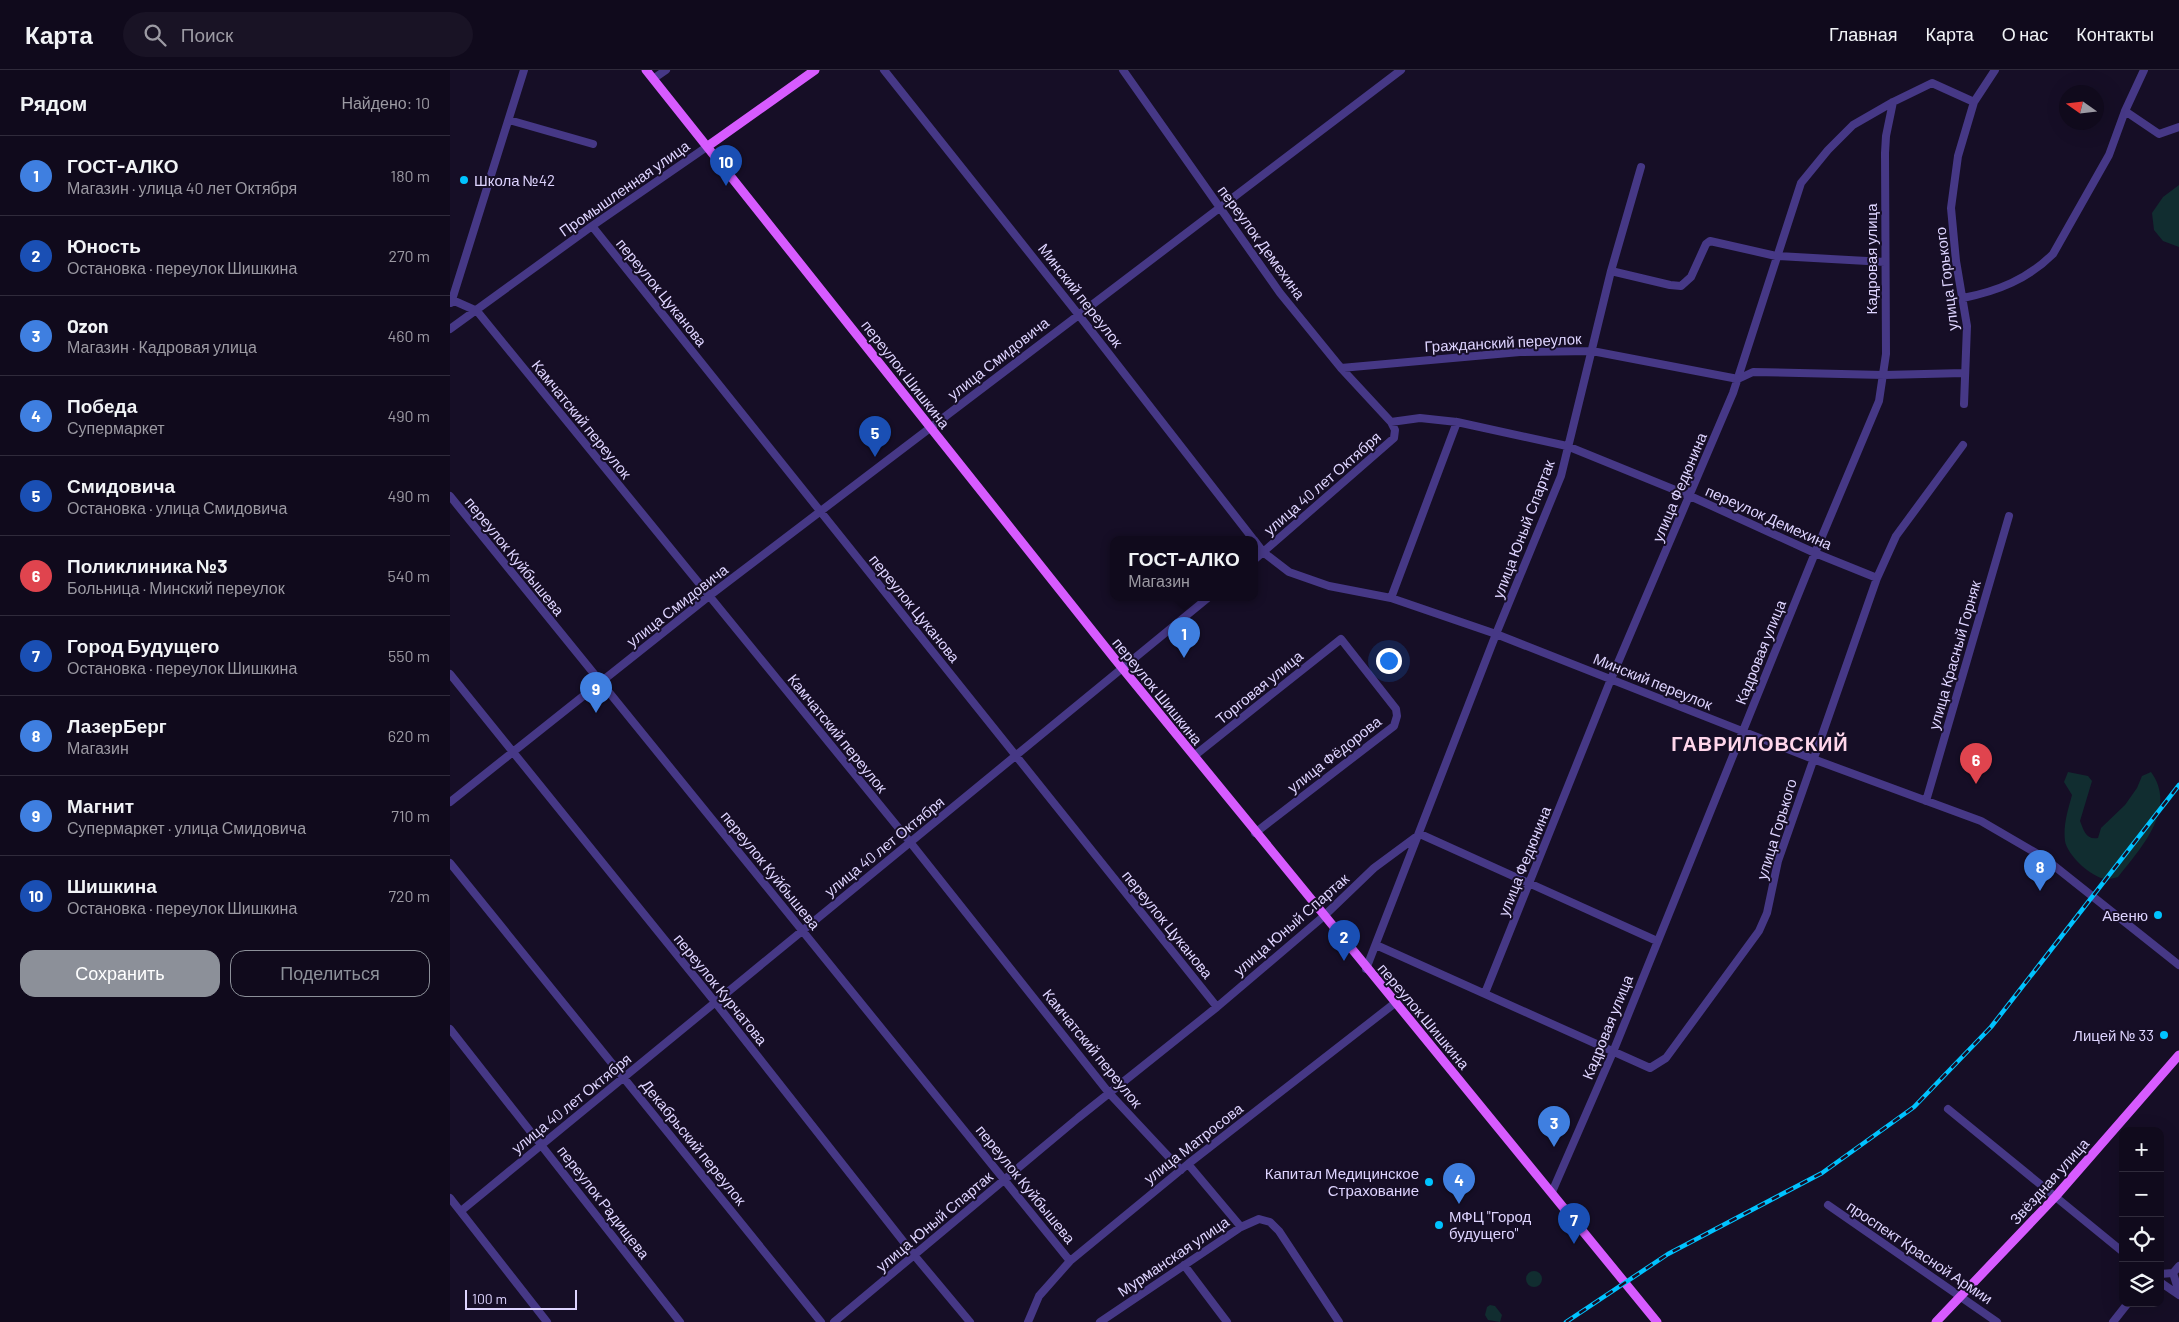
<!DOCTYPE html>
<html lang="ru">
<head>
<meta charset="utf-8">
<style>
	body { margin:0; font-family:Barlow,sans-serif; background:#191325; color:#f1f3f6 }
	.controls { position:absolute; right:15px; bottom:15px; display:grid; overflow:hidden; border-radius:10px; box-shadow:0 5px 20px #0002 }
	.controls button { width:45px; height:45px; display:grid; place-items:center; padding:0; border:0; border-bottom:1px solid #302b3b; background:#100a1c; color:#f1f3f6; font:25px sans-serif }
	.compass { position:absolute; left:1609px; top:15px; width:45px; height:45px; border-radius:50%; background:#100a1c; box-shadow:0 5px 20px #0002; rotate:284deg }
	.scale { position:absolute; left:15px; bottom:12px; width:112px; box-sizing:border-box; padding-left:5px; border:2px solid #ded4ff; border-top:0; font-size:14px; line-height:18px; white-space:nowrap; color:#ded4ff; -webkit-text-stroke:4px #160e26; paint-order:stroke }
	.you { position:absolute; left:938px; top:590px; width:18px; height:18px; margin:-12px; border:4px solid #fff; border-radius:50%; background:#1a73e8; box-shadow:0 0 0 8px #1a73e833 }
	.badge { display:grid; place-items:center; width:32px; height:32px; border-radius:50%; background:#8c9099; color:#fff; font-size:16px; font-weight:700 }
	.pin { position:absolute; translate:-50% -41px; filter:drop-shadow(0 1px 2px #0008) }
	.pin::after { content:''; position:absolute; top:26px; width:18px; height:15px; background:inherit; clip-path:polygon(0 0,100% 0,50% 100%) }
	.popup { position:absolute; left:660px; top:466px; width:148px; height:65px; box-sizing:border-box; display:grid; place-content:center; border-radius:10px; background:#100a1c; filter:drop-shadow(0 1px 4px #0005); font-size:16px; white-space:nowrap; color:#9c9aa3 }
	.popup b { font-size:19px; color:#f1f3f6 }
	.popup::after { content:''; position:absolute; left:50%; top:100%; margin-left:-10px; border:10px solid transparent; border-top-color:#100a1c }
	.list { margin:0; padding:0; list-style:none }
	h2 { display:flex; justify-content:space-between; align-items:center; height:65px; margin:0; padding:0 20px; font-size:21px }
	h2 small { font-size:16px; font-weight:400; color:#9c9aa3 }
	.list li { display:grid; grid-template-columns:32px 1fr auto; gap:15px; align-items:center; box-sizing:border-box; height:80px; padding:0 20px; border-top:1px solid #302b3b }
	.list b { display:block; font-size:19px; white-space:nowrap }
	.list p { margin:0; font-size:16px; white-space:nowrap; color:#9c9aa3 }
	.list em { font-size:16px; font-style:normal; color:#9c9aa3 }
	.actions { display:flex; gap:10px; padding:15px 20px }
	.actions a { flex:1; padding:11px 0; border:1px solid #8c9099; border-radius:15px; text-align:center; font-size:18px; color:#8c9099 }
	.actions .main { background:#8c9099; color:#fff }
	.icon { flex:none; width:28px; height:28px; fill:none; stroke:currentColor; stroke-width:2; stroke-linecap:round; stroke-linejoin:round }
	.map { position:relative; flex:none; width:1729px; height:1252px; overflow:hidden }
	header { display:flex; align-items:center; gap:30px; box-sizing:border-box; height:70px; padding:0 25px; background:#100a1c; border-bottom:1px solid #302b3b }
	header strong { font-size:24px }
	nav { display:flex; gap:28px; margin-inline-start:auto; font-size:18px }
	.search { width:350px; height:45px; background:#191325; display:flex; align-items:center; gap:12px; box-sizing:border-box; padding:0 18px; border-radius:28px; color:#9c9aa3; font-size:19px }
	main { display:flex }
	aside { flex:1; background:#100a1c }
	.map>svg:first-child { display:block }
	.green { fill:#112d30 }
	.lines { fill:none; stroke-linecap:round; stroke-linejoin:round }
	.minor { stroke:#463886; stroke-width:8 }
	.major { stroke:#d75bff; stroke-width:9 }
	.rail-casing { stroke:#00c3ff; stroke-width:4.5 }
	.rail { stroke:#160e26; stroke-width:2.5; stroke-dasharray:8; stroke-linecap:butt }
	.poi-dot { fill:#00c3ff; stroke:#160e26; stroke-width:2 }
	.labels { text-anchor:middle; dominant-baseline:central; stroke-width:4; stroke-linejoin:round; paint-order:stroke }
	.poi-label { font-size:15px; fill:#ded4ff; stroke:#160e26; text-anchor:end }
	.street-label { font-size:15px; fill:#ded4ff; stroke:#160e26 }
	.district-label { font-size:20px; font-weight:bold; letter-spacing:1px; fill:#ffd6eb; stroke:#160e26 }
</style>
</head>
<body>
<header>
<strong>Карта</strong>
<div class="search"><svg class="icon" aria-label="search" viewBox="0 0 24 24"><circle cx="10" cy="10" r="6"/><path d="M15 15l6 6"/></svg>Поиск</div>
<nav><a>Главная</a><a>Карта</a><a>О нас</a><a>Контакты</a></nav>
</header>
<main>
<aside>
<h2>Рядом<small>Найдено: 10</small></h2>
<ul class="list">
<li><span class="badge" style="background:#3f7fe0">1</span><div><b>ГОСТ-АЛКО</b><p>Магазин · улица 40 лет Октября</p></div><em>180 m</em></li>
<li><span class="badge" style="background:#1a4fb4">2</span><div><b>Юность</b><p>Остановка · переулок Шишкина</p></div><em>270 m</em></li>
<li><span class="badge" style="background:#3f7fe0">3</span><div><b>Ozon</b><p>Магазин · Кадровая улица</p></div><em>460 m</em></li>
<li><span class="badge" style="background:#3f7fe0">4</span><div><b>Победа</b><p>Супермаркет</p></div><em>490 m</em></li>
<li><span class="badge" style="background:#1a4fb4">5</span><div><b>Смидовича</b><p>Остановка · улица Смидовича</p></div><em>490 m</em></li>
<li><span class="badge" style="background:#e0444e">6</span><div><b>Поликлиника №3</b><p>Больница · Минский переулок</p></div><em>540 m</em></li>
<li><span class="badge" style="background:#1a4fb4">7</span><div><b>Город Будущего</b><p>Остановка · переулок Шишкина</p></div><em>550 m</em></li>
<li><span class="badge" style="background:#3f7fe0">8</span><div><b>ЛазерБерг</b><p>Магазин</p></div><em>620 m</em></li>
<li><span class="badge" style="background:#3f7fe0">9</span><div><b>Магнит</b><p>Супермаркет · улица Смидовича</p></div><em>710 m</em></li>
<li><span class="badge" style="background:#1a4fb4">10</span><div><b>Шишкина</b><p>Остановка · переулок Шишкина</p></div><em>720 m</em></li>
</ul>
<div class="actions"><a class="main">Сохранить</a><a>Поделиться</a></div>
</aside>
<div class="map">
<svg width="1729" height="1252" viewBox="0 0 1729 1252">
	<rect width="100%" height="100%" fill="#160e26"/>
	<path class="green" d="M 1729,115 L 1729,177 L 1713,171 L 1704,160 L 1702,143 L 1713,127 Z
		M 1618,702 L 1638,706 L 1642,711 L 1630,751 C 1634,761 1636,770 1648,768 L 1651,758 L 1675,735 L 1687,718 L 1692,706 L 1701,702 C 1728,739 1690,779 1668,807 C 1664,808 1660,809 1656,809 C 1642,808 1617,785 1615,771 C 1613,755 1618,740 1622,725 L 1614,712 Z
		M1076 1209a8 8 0 1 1 16 0a8 8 0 1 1-16 0Z
		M 1040,1235 L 1045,1236 L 1052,1245 L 1050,1252 L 1038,1250 L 1035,1245 L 1037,1237 Z"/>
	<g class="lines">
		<path class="minor" d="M 434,0 L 628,244 L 803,469
			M 673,0 L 830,223 L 891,298 L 941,352
			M 203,9 L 216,0
			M 1675,41 L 1709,64 L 1729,57
			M 59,50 L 143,74
			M 142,156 L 767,937
			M 1161,201 L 1220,215 L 1231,216 L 1241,207 L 1256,174 L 1260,171 L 1326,186 L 1435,192
			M 1513,228 C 1548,221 1578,209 1603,184 L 1659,85 L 1675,41 L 1694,0
			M 0,229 L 27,241 L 460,772 L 659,1023 L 731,1100
			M 1,233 L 74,0
			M 0,259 L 142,156 L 258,76
			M 891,298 L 1070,282 L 1142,281 L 1288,309 L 1303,302 L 1434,305 L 1514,303
			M 1514,334 L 1517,256 L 1506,191 L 1501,138 L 1508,86 L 1524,32 L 1545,0
			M 0,426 L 620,1191
			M 804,470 L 813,482 L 839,502 L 879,516 L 941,528 L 1046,564 L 1363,689 L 1531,751 L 1593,787 L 1729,895
			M 804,490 L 944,368 L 945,360 L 941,352 L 970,348 L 1007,352 L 1117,376 L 1240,426 L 1365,483 L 1427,508
			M 941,528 L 1007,352
			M 0,604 L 265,932 L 464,1185 L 520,1252
			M 744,686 L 891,569 L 946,639 L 947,646 L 944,656 L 805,763
			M 1476,731 L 1559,446
			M 0,732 L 259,526 L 951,0
			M 0,793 L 371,1252
			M 926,875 L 1200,998 L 1216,988 L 1309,861 L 1317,843 L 1328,791 L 1427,508 L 1446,466 L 1513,375
			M 916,899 L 1046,564 L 1111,406 L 1161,201 L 1191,97
			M 1035,923 L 1161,609 L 1283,323 L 1351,113 L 1378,80 L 1403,55 L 1443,32 L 1482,13 L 1524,32
			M 0,959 L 230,1252
			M 1498,1039 L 1673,1182
			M 738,1094 L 791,1157
			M 1102,1122 L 1163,982 L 1365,483 L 1429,331 L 1436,284 L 1435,83 L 1436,66 L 1443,32
			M 0,1128 L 97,1252
			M 1378,1135 L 1547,1252
			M 11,1141 L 759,527
			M 734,1195 L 777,1252
			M 1723,1203 L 1729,1222
			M 1710,1204 L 1723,1203 L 1729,1196
			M 1710,1212 L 1729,1225
			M 384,1252 L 628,1048 L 767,937 L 874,846 L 924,798 L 970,764 L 1207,871
			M 578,1252 L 589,1226 L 620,1191 L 738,1094 L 945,933
			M 650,1252 L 791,1157 L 809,1149 L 820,1152 L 829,1161 L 889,1252
			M 1663,1252 L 1678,1233"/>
		<path class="major" d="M 196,0 L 664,588 L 1207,1252
			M 258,76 L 365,0
			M 1486,1252 L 1606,1126 L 1729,985"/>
		<defs>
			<path id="rail" d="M 1116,1252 L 1218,1184 L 1372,1103 L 1464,1037 L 1541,957 L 1729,715"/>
		</defs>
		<use href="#rail" class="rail-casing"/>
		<use href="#rail" class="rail"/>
	</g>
	<g class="poi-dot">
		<circle cx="14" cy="110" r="5"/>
		<circle cx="1708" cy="845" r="5"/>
		<circle cx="1714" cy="965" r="5"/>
		<circle cx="979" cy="1112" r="5"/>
		<circle cx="989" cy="1155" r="5"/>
	</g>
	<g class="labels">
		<g class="poi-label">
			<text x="24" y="110" text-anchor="start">Школа №42</text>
			<text x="1698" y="845">Авеню</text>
			<text x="1704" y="965">Лицей № 33</text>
			<text x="969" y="1103">Капитал Медицинское<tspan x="969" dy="17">Страхование</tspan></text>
			<text x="999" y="1146" text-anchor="start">МФЦ "Город<tspan x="999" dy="17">будущего"</tspan></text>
		</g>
		<g class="street-label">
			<text transform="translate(174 118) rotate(-35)">Промышленная улица</text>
			<text transform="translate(812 172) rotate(54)">переулок Демехина</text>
			<text transform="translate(1421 189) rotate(-90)">Кадровая улица</text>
			<text transform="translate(1496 209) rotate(-97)">улица Горького</text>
			<text transform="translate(212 222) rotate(51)">переулок Цуканова</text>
			<text transform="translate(631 225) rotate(52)">Минский переулок</text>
			<text transform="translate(1053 272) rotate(-3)">Гражданский переулок</text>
			<text transform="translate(548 288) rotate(-38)">улица Смидовича</text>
			<text transform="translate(456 304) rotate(52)">переулок Шишкина</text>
			<text transform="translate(132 349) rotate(51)">Камчатский переулок</text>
			<text transform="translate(872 413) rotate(-41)">улица 40 лет Октября</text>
			<text transform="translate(1229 417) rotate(-67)">улица Федюнина</text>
			<text transform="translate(1319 447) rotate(24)">переулок Демехина</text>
			<text transform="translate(1073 459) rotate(-69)">улица Юный Спартак</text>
			<text transform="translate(65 486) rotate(51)">переулок Куйбышева</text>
			<text transform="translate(227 535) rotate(-38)">улица Смидовича</text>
			<text transform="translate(465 538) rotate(51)">переулок Цуканова</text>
			<text transform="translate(1310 582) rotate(-68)">Кадровая улица</text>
			<text transform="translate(1504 585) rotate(-74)">улица Красный Горняк</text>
			<text transform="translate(1203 611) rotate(22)">Минский переулок</text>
			<text transform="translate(809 617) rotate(-39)">Торговая улица</text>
			<text transform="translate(708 621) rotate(51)">переулок Шишкина</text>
			<text transform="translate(388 663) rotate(51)">Камчатский переулок</text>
			<text transform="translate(884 684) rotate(-38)">улица Фёдорова</text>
			<text transform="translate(1326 759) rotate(-73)">улица Горького</text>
			<text transform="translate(434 776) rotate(-39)">улица 40 лет Октября</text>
			<text transform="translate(1074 791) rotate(-68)">улица Федюнина</text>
			<text transform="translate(321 800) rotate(51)">переулок Куйбышева</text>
			<text transform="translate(718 854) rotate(51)">переулок Цуканова</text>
			<text transform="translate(841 854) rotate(-41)">улица Юный Спартак</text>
			<text transform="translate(271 919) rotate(51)">переулок Курчатова</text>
			<text transform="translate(974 946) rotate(50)">переулок Шишкина</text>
			<text transform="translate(1157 957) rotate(-68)">Кадровая улица</text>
			<text transform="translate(643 978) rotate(51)">Камчатский переулок</text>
			<text transform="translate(121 1033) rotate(-39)">улица 40 лет Октября</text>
			<text transform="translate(244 1072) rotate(51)">Декабрьский переулок</text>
			<text transform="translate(743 1073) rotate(-38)">улица Матросова</text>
			<text transform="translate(1599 1111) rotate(-48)">Звёздная улица</text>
			<text transform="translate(576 1114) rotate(51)">переулок Куйбышева</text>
			<text transform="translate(154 1132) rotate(52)">переулок Радищева</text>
			<text transform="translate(484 1151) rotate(-40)">улица Юный Спартак</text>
			<text transform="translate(1470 1182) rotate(34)">проспект Красной Армии</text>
			<text transform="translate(723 1186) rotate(-34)">Мурманская улица</text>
		</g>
		<g class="district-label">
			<text x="1310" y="673">ГАВРИЛОВСКИЙ</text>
		</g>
	</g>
</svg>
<div class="controls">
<button>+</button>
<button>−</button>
<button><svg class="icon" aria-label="locate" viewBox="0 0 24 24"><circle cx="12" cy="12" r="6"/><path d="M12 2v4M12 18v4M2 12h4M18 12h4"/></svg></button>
<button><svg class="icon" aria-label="layers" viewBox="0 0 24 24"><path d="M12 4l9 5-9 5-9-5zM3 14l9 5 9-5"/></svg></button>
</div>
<svg class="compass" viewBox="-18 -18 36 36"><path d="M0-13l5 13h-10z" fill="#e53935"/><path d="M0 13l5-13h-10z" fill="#9c9aa3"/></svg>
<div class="scale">100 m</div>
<div class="you"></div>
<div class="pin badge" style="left:734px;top:588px;background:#3f7fe0">1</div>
<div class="popup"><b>ГОСТ-АЛКО</b>Магазин</div>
<div class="pin badge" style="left:894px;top:891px;background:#1a4fb4">2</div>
<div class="pin badge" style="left:1104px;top:1077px;background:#3f7fe0">3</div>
<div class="pin badge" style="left:1009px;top:1134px;background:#3f7fe0">4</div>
<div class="pin badge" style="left:425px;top:387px;background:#1a4fb4">5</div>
<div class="pin badge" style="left:1526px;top:714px;background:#e0444e">6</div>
<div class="pin badge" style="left:1124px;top:1174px;background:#1a4fb4">7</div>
<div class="pin badge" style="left:1590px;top:821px;background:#3f7fe0">8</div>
<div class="pin badge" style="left:146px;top:643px;background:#3f7fe0">9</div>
<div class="pin badge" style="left:276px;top:116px;background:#1a4fb4">10</div>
</div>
</main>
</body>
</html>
